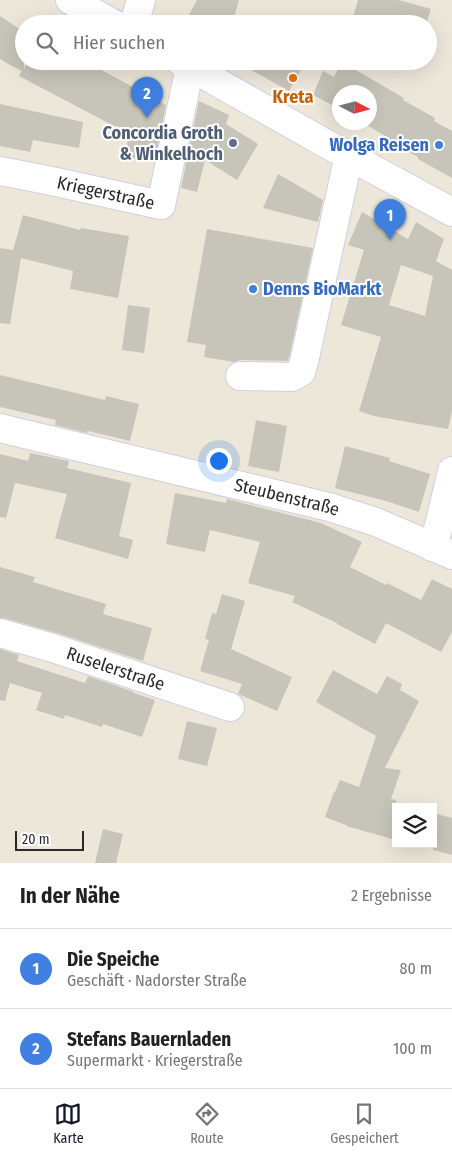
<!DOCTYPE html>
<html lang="de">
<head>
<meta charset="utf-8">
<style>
	body { margin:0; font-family:"Fira Sans Condensed",sans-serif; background:#f6f6f6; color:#202124 }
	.controls { position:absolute; right:15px; bottom:15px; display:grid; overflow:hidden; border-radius:0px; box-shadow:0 5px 20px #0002 }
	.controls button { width:45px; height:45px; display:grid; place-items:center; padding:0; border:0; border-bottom:1px solid #e0e0e0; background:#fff; color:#202124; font:25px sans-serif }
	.compass { position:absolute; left:332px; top:85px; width:45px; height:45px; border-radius:50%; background:#fff; box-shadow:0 5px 20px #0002; rotate:96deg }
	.scale { position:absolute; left:15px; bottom:12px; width:69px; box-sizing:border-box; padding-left:5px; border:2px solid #292929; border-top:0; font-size:14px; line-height:18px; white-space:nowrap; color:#292929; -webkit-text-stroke:4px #fff; paint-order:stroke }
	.you { position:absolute; left:218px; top:460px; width:18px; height:18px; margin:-12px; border:4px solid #fff; border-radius:50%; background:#1a73e8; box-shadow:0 0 0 8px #1a73e833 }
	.badge { display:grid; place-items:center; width:32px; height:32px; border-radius:50%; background:#111827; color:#fff; font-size:16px; font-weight:700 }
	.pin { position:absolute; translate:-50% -41px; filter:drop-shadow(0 1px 2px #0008) }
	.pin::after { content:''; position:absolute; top:26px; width:18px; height:15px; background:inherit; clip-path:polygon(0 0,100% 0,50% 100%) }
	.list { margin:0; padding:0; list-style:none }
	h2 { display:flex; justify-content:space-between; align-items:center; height:65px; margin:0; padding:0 20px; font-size:21px }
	h2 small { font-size:16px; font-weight:400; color:#757577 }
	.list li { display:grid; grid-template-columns:32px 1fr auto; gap:15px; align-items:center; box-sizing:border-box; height:80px; padding:0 20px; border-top:1px solid #e0e0e0 }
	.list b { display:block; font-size:19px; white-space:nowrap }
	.list p { margin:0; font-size:16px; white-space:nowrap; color:#757577 }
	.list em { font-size:16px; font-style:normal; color:#757577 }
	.icon { flex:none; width:28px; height:28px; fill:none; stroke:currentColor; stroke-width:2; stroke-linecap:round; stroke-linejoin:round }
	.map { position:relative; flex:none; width:452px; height:863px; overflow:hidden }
	.search { position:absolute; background:#fff; box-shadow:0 5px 20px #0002; left:15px; right:15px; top:15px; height:55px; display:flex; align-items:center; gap:12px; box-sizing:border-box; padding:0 18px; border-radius:28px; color:#757577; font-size:19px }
	.sheet { height:225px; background:#fff }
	nav { display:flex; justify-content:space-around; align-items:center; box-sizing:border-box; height:70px; border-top:1px solid #e0e0e0; background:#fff; font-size:14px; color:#757577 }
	nav a { display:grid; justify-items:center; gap:2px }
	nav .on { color:#111827 }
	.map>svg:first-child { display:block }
	.building { fill:#c7c4b9; fill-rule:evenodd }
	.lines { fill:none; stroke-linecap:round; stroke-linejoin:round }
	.minor-casing { stroke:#cfcfe3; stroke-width:30 }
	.minor { stroke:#fff; stroke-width:28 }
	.food-dot { fill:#e8710a; stroke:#fff; stroke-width:2 }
	.service-dot { fill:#5c6f8a; stroke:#fff; stroke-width:2 }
	.shop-dot { fill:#3f7fe0; stroke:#fff; stroke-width:2 }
	.labels { text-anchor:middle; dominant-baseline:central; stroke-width:4; stroke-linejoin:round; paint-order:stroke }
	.food-label { font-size:18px; font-weight:bold; fill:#c56008; stroke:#fff }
	.service-label { font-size:18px; font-weight:bold; fill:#4e5e75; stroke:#fff; text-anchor:end }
	.shop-label { font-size:18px; font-weight:bold; fill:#366cbe; stroke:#fff; text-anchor:end }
	.street-label { font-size:18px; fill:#292929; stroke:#fff }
</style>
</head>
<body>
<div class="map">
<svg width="452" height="863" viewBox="0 0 452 863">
	<rect width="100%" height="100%" fill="#ece7d9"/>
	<path class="building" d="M 197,0 L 239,0 L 232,24 L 184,24 Z
		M 358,0 L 399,0 L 431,9 L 426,24 L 351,24 Z
		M 0,16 L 24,32 L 24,69 L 28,61 L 85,61 L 166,105 L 155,159 L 127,158 L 128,128 L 114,126 L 19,76 L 22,71 L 10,65 L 0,59 Z
		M 235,61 L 306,61 L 289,91 Z
		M 342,62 L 404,98 L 403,100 L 435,118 L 434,121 L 452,131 L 452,178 L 418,159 L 418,157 L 389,141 L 390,139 L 362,122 L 370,122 L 370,92 L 340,92 L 340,109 L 313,95 L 323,71 L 334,77 Z
		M 199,101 L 229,115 L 226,124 L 258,144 L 237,180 L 205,160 L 197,192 L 181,188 Z
		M 0,104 L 83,122 L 79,148 L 33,140 L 30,152 L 0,146 Z
		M 278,174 L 323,200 L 318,222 L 263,208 Z
		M 362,212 L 408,239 L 416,222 L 444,239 L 436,261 L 452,270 L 452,411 L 448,429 L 374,416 L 359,411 L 381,337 L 341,325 L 364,250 L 348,245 ZM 401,265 L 433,276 L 425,316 L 389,305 Z
		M 23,215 L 80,230 L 81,228 L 129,236 L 118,298 L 70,289 L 73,271 L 21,258 L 10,324 L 0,323 L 0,248 L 13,250 Z
		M 207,229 L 313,248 L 289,358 L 287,361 L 240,360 L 234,362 L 204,357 L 206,345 L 187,342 Z
		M 128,305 L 150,308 L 144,353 L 122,350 Z
		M 0,375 L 105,400 L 106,396 L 139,404 L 130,441 L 88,431 L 87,433 L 55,425 L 56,420 L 0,407 Z
		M 256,420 L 287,426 L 279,472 L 248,466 Z
		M 345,446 L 390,458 L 389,461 L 430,474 L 419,512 L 386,501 L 335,488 Z
		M 30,453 L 69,461 L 67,468 L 131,483 L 119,536 L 133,540 L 128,559 L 55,538 L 67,494 L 15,483 L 6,518 L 0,517 L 0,454 L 28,461 Z
		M 175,493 L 226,503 L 227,499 L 321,523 L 362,542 L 350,567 L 386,585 L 387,583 L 421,600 L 432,579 L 452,589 L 452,632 L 441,652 L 386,623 L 375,644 L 337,624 L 337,623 L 292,602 L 295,596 L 248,583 L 260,542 L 210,530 L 205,552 L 166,544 Z
		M 0,567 L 35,577 L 33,582 L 106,604 L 103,614 L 152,628 L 143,661 L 57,633 L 4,618 L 0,618 Z
		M 222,594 L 245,601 L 231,649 L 292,677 L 277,711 L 238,694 L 242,684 L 200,671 L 209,640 L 205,639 L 212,613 L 216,614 Z
		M 0,649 L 19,655 L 17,661 L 85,683 L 88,676 L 134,692 L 134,693 L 155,700 L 142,737 L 103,724 L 102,727 L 65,715 L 64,719 L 36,710 L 42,693 L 10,683 L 5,701 L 0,700 Z
		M 333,670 L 377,694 L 387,676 L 402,684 L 400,690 L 419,701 L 385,768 L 401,770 L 391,799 L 396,800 L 396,840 L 346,826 L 346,825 L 325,817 L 334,792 L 335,792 L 340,780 L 359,787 L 376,736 L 316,702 Z
		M 187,721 L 217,728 L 207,766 L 178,759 Z
		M 433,813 L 452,818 L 452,855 L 433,850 Z
		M 103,829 L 123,834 L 116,863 L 95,863 Z"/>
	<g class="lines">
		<defs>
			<g id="minor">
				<path d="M 70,0 L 114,24"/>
				<path d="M 134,24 L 141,0"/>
				<path d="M 180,61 L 323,142 L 452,212"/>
				<path id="s1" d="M 0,171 L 47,180 L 161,205 L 190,67"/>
				<path d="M 240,376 L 292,377 L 301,372 L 304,362 L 349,155"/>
				<path id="s2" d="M 0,428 L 329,507 L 376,522 L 452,555"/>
				<path d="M 432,547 L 439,526 L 452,471"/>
				<path id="s3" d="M 0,633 L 53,648 L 230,707"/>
			</g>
		</defs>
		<use href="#minor" class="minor-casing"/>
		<use href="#minor" class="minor"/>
	</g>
	<circle class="food-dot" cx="293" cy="78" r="5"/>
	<circle class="service-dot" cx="233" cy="143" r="5"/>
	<g class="shop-dot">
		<circle cx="439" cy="145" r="5"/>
		<circle cx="253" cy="289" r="5"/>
	</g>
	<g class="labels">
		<g class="food-label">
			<text x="293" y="97">Kreta</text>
		</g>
		<g class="service-label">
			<text x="223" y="133">Concordia Groth<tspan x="223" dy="21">&amp; Winkelhoch</tspan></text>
		</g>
		<g class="shop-label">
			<text x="429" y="145">Wolga Reisen</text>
			<text x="263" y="289" text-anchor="start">Denns BioMarkt</text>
		</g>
		<g class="street-label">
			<text stroke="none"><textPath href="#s1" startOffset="108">Kriegerstraße</textPath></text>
			<text stroke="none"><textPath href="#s2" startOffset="295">Steubenstraße</textPath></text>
			<text stroke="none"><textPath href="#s3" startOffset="121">Ruselerstraße</textPath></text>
		</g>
	</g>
</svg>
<div class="controls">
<button><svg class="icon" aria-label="layers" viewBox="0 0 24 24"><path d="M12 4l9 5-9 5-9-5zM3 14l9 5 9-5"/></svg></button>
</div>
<svg class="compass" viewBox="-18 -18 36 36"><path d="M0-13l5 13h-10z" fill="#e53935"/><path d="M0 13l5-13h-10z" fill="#757577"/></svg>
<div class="scale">20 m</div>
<div class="you"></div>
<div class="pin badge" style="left:390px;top:240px;background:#3f7fe0">1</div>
<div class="pin badge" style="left:147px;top:118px;background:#3f7fe0">2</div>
<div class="search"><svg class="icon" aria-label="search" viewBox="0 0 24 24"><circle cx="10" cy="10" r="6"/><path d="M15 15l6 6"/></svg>Hier suchen</div>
</div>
<section class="sheet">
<h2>In der Nähe<small>2 Ergebnisse</small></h2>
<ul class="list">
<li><span class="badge" style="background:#3f7fe0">1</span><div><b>Die Speiche</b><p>Geschäft · Nadorster Straße</p></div><em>80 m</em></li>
<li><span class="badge" style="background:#3f7fe0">2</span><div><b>Stefans Bauernladen</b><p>Supermarkt · Kriegerstraße</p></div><em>100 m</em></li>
</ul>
</section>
<nav>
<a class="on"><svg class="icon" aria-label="map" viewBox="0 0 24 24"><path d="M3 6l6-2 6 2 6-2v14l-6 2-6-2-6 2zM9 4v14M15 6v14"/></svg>Karte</a>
<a><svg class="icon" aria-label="directions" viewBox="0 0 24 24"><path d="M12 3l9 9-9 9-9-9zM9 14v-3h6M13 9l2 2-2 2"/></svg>Route</a>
<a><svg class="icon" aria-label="saved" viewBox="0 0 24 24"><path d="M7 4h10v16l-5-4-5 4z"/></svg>Gespeichert</a>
</nav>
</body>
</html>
